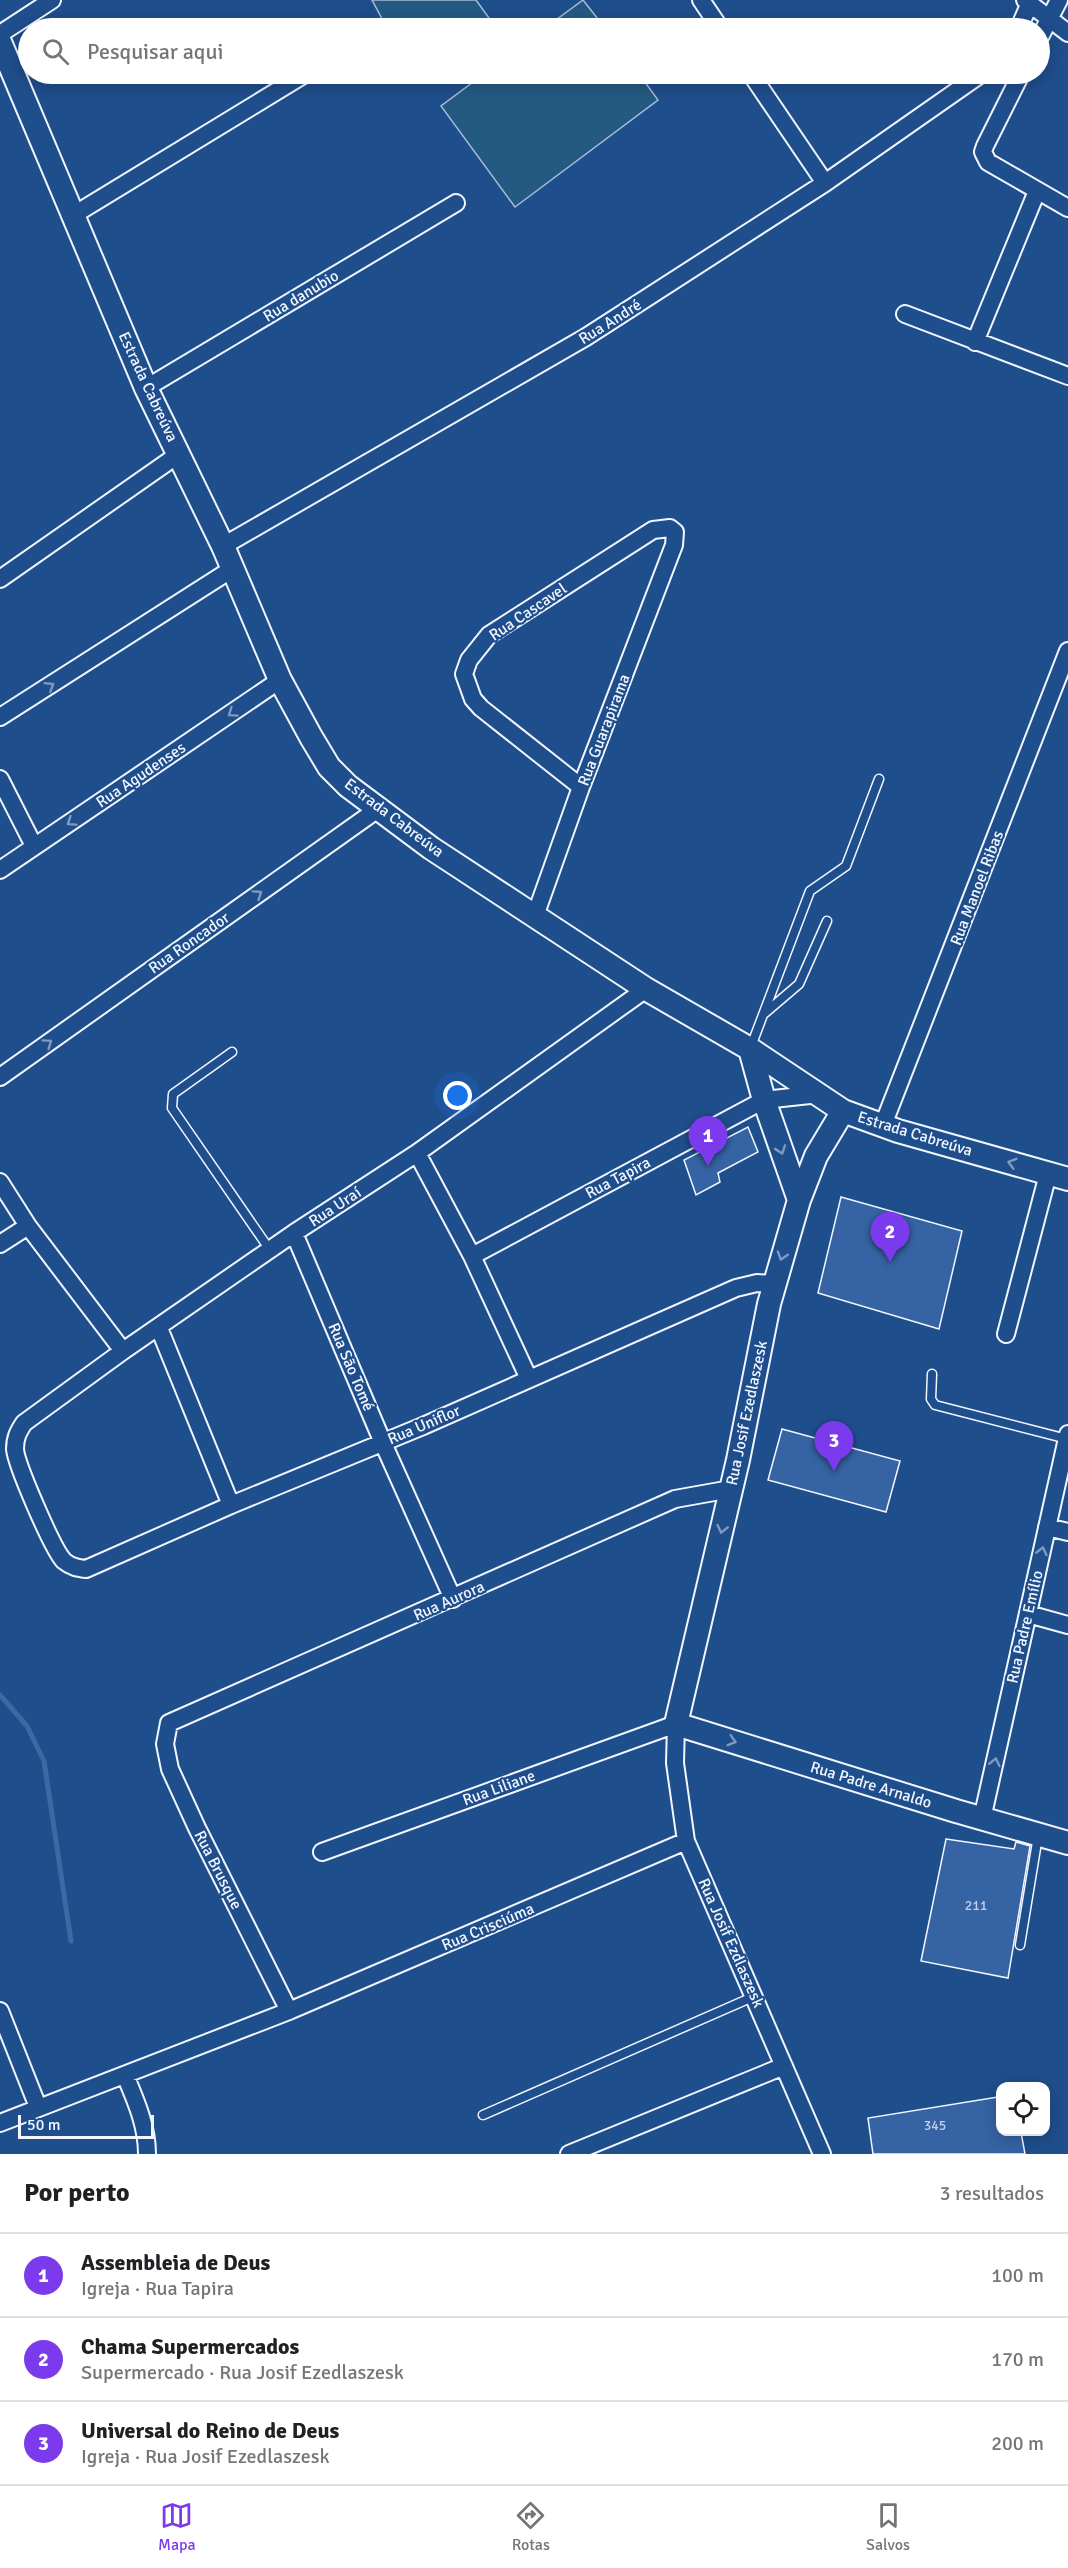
<!DOCTYPE html>
<html lang="pt">
<head>
<meta charset="utf-8">
<style>
	body { margin:0; font-family:Signika,sans-serif; background:#f6f6f6; color:#202124 }
	.controls { position:absolute; right:18px; bottom:18px; display:grid; overflow:hidden; border-radius:12px; box-shadow:0 3px 15px #0003 }
	.controls button { width:54px; height:54px; display:grid; place-items:center; padding:0; border:0; border-bottom:2px solid #e0e0e0; background:#fff; color:#202124; font:30px sans-serif }
	.scale { position:absolute; left:18px; bottom:15px; width:136px; box-sizing:border-box; padding-left:6px; border:3px solid #f2f6ff; border-top:0; font-size:16px; line-height:21px; white-space:nowrap; color:#f2f6ff; -webkit-text-stroke:4px #1f4e8c; paint-order:stroke }
	.you { position:absolute; left:458px; top:1096px; width:21px; height:21px; margin:-15px; border:4px solid #fff; border-radius:50%; background:#1a73e8; box-shadow:0 0 0 9px #1a73e833 }
	.badge { display:grid; place-items:center; width:39px; height:39px; border-radius:50%; background:#7c3aed; color:#fff; font-size:20px; font-weight:700 }
	.pin { position:absolute; translate:-50% -50px; filter:drop-shadow(0 2px 3px #0008) }
	.pin::after { content:''; position:absolute; top:32px; width:21px; height:18px; background:inherit; clip-path:polygon(0 0,100% 0,50% 100%) }
	.list { margin:0; padding:0; list-style:none }
	h2 { display:flex; justify-content:space-between; align-items:center; height:78px; margin:0; padding:0 24px; font-size:26px }
	h2 small { font-size:20px; font-weight:400; color:#757577 }
	.list li { display:grid; grid-template-columns:39px 1fr auto; gap:18px; align-items:center; box-sizing:border-box; height:84px; padding:0 24px; border-top:2px solid #e0e0e0 }
	.list b { display:block; font-size:22px; white-space:nowrap }
	.list p { margin:0; font-size:20px; white-space:nowrap; color:#757577 }
	.list em { font-size:20px; font-style:normal; color:#757577 }
	.icon { flex:none; width:33px; height:33px; fill:none; stroke:currentColor; stroke-width:2; stroke-linecap:round; stroke-linejoin:round }
	.map { position:relative; flex:none; width:1068px; height:2154px; overflow:hidden }
	.search { position:absolute; background:#fff; box-shadow:0 3px 15px #0003; left:18px; right:18px; top:18px; height:66px; display:flex; align-items:center; gap:15px; box-sizing:border-box; padding:0 21px; border-radius:33px; color:#757577; font-size:22px }
	.sheet { height:330px; background:#fff }
	nav { display:flex; justify-content:space-around; align-items:center; box-sizing:border-box; height:84px; border-top:2px solid #e0e0e0; background:#fff; font-size:16px; color:#757577 }
	nav a { display:grid; justify-items:center; gap:3px }
	nav .on { color:#7c3aed }
	.map>svg:first-child { display:block }
	.green { fill:#245a82; stroke:#a8bbd7; stroke-width:1.5 }
	.lines { fill:none; stroke-linecap:round; stroke-linejoin:round }
	.stream { stroke:#3b69a3; stroke-width:5 }
	.building { fill:#3563a3; stroke:#f2f6ff; stroke-width:1.5 }
	.service-casing { stroke:#f2f6ff; stroke-width:11 }
	.minor-casing { stroke:#f2f6ff; stroke-width:20 }
	.secondary-casing { stroke:#f2f6ff; stroke-width:26 }
	.service { stroke:#1f4e8c; stroke-width:8 }
	.minor { stroke:#1f4e8c; stroke-width:16 }
	.secondary { stroke:#1f4e8c; stroke-width:22 }
	.oneway { stroke:#7e9ac0 }
	.labels { text-anchor:middle; dominant-baseline:central; stroke-width:4.5; stroke-linejoin:round; paint-order:stroke }
	.number-label { font-size:14px; fill:#c3d1e8 }
	.street-label { font-size:16px; fill:#f2f6ff; stroke:#1f4e8c }
</style>
</head>
<body>
<div class="map">
<svg width="1068" height="2154" viewBox="0 0 1068 2154">
	<rect width="100%" height="100%" fill="#1f4e8c"/>
	<path class="green" d="M 372,0 L 476,0 L 494,25 L 487,28 L 387,28 Z
		M 583,0 L 605,28 L 545,28 Z
		M 484,74 L 639,74 L 658,100 L 515,207 L 441,106 Z"/>
	<g class="lines">
		<path class="stream" d="M 0,1695 L 27,1726 L 44,1761 L 71,1941"/>
	</g>
	<path class="building" d="M 748,1127 L 758,1152 L 718,1173 L 720,1182 L 696,1195 L 684,1160 Z
		M 841,1197 L 962,1231 L 939,1329 L 818,1293 Z
		M 782,1429 L 900,1461 L 886,1512 L 768,1480 Z
		M 946,1839 L 1014,1849 L 1016,1842 L 1030,1846 L 1008,1978 L 921,1961 Z
		M 998,2097 L 1000,2097 L 1000,2132 L 1021,2132 L 1025,2154 L 873,2154 L 868,2118 Z"/>
	<g class="lines">
		<defs>
			<path id="service" d="M 765,1013 L 799,984 L 827,921
				M 750,1049 L 810,891 L 846,866 L 879,779
				M 232,1052 L 173,1094 L 172,1108 L 270,1250
				M 932,1374 L 931,1399 L 935,1405 L 1067,1439
				M 1020,1945 L 1038,1836
				M 483,2115 L 755,1996"/>
			<path id="minor" d="M 701,0 L 720,28
				M 1025,0 L 1068,33
				M 1019,28 L 1029,5
				M 0,34 L 52,0
				M 1040,37 L 1059,0
				M 751,74 L 825,183
				M 1021,74 L 985,146 L 983,152 L 988,162 L 1068,208
				M 72,216 L 305,74
				M 905,314 L 1068,376
				M 975,342 L 1037,191
				M 146,388 L 456,203
				M 223,546 L 586,337 L 825,183 L 981,74
				M 0,579 L 179,454
				M 0,717 L 232,569
				M 0,779 L 34,846
				M 0,870 L 280,680
				M 535,916 L 581,787 L 674,545 L 675,532 L 670,528 L 653,530 L 489,635 L 469,660 L 464,674 L 473,699 L 481,708 L 581,787
				M 646,989 L 417,1153 L 294,1233 L 123,1351 L 24,1423 C 18,1432 15,1438 15,1449 C 16,1464 53,1550 64,1561 C 71,1567 78,1568 86,1569 L 231,1505 L 423,1426 L 736,1288 L 757,1283 L 774,1284
				M 0,1077 L 378,809
				M 883,1125 L 1068,651
				M 417,1153 L 472,1256 L 529,1379
				M 0,1182 L 28,1226 L 123,1351
				M 294,1233 L 383,1443 L 453,1599
				M 0,1244 L 28,1226
				M 472,1256 L 764,1100 L 819,1094
				M 159,1328 L 231,1505
				M 1006,1334 L 1048,1174
				M 1047,1527 L 1068,1532
				M 1028,1614 L 1068,1625
				M 982,1819 L 1068,1434
				M 322,1852 L 676,1724 L 675,1763 L 686,1841 L 822,2154
				M 0,2011 L 38,2107
				M 289,2011 L 197,1828 L 170,1769 L 165,1744 L 169,1723 L 675,1499 L 731,1489
				M 125,2075 C 136,2101 147,2126 147,2154
				M 0,2123 L 289,2011 L 686,1841
				M 569,2154 L 784,2066"/>
			<path id="secondary" d="M 0,42 L 146,388 L 223,546 L 280,680 L 311,737 L 329,767 L 348,786 L 431,848 L 646,989 L 750,1049 L 843,1111 L 898,1131 L 1068,1179
				M 750,1049 L 764,1100 L 799,1200
				M 843,1111 L 816,1156 L 799,1200 L 769,1304 L 738,1460 L 676,1724 L 956,1811 L 1068,1843"/>
		</defs>
		<use href="#service" class="service-casing"/>
		<use href="#minor" class="minor-casing"/>
		<use href="#secondary" class="secondary-casing"/>
		<use href="#service" class="service"/>
		<use href="#minor" class="minor"/>
		<use href="#secondary" class="secondary"/>
	</g>
	<defs><path id="oneway-chevron" d="M-2-3.5L2.5 0L-2 3.5" fill="none" stroke-width="1.6" stroke-linecap="round" stroke-linejoin="round" transform="scale(1.5)"/></defs>
	<g class="oneway">
		<use href="#oneway-chevron" transform="translate(50 686) rotate(-32)"/>
		<use href="#oneway-chevron" transform="translate(232 713) rotate(145)"/>
		<use href="#oneway-chevron" transform="translate(71 822) rotate(146)"/>
		<use href="#oneway-chevron" transform="translate(258 894) rotate(-35)"/>
		<use href="#oneway-chevron" transform="translate(48 1043) rotate(-35)"/>
		<use href="#oneway-chevron" transform="translate(781 1150) rotate(71)"/>
		<use href="#oneway-chevron" transform="translate(1012 1163) rotate(-164)"/>
		<use href="#oneway-chevron" transform="translate(782 1256) rotate(107)"/>
		<use href="#oneway-chevron" transform="translate(722 1529) rotate(103)"/>
		<use href="#oneway-chevron" transform="translate(1042 1551) rotate(-77)"/>
		<use href="#oneway-chevron" transform="translate(732 1741) rotate(17)"/>
		<use href="#oneway-chevron" transform="translate(995 1762) rotate(-77)"/>
	</g>
	<g class="labels">
		<g class="number-label">
			<text x="976" y="1905">211</text>
			<text x="935" y="2125">345</text>
		</g>
		<g class="street-label">
			<text transform="translate(301 296) rotate(-31)">Rua danubio</text>
			<text transform="translate(610 322) rotate(-32)">Rua André</text>
			<text transform="translate(148 387) rotate(65)">Estrada Cabreúva</text>
			<text transform="translate(528 612) rotate(-34)">Rua Cascavel</text>
			<text transform="translate(604 730) rotate(-69)">Rua Guarapirama</text>
			<text transform="translate(141 775) rotate(-34)">Rua Agudenses</text>
			<text transform="translate(394 818) rotate(37)">Estrada Cabreúva</text>
			<text transform="translate(977 888) rotate(-69)">Rua Manoel Ribas</text>
			<text transform="translate(189 943) rotate(-35)">Rua Roncador</text>
			<text transform="translate(915 1134) rotate(17)">Estrada Cabreúva</text>
			<text transform="translate(618 1178) rotate(-28)">Rua Tapira</text>
			<text transform="translate(335 1207) rotate(-33)">Rua Uraí</text>
			<text transform="translate(351 1367) rotate(67)">Rua São Tomé</text>
			<text transform="translate(747 1413) rotate(-78)">Rua Josif Ezedlaszesk</text>
			<text transform="translate(424 1425) rotate(-23)">Rua Uniflor</text>
			<text transform="translate(449 1601) rotate(-24)">Rua Aurora</text>
			<text transform="translate(1025 1627) rotate(-77)">Rua Padre Emílio</text>
			<text transform="translate(871 1785) rotate(17)">Rua Padre Arnaldo</text>
			<text transform="translate(499 1788) rotate(-20)">Rua Liliane</text>
			<text transform="translate(218 1870) rotate(63)">Rua Brusque</text>
			<text transform="translate(488 1927) rotate(-23)">Rua Crisciúma</text>
			<text transform="translate(731 1943) rotate(66)">Rua Josif Ezdlaszesk</text>
		</g>
	</g>
</svg>
<div class="controls">
<button><svg class="icon" aria-label="locate" viewBox="0 0 24 24"><circle cx="12" cy="12" r="6"/><path d="M12 2v4M12 18v4M2 12h4M18 12h4"/></svg></button>
</div>
<div class="scale">50 m</div>
<div class="you"></div>
<div class="pin badge" style="left:708px;top:1166px">1</div>
<div class="pin badge" style="left:890px;top:1262px">2</div>
<div class="pin badge" style="left:834px;top:1471px">3</div>
<div class="search"><svg class="icon" aria-label="search" viewBox="0 0 24 24"><circle cx="10" cy="10" r="6"/><path d="M15 15l6 6"/></svg>Pesquisar aqui</div>
</div>
<section class="sheet">
<h2>Por perto<small>3 resultados</small></h2>
<ul class="list">
<li><span class="badge">1</span><div><b>Assembleia de Deus</b><p>Igreja · Rua Tapira</p></div><em>100 m</em></li>
<li><span class="badge">2</span><div><b>Chama Supermercados</b><p>Supermercado · Rua Josif Ezedlaszesk</p></div><em>170 m</em></li>
<li><span class="badge">3</span><div><b>Universal do Reino de Deus</b><p>Igreja · Rua Josif Ezedlaszesk</p></div><em>200 m</em></li>
</ul>
</section>
<nav>
<a class="on"><svg class="icon" aria-label="map" viewBox="0 0 24 24"><path d="M3 6l6-2 6 2 6-2v14l-6 2-6-2-6 2zM9 4v14M15 6v14"/></svg>Mapa</a>
<a><svg class="icon" aria-label="directions" viewBox="0 0 24 24"><path d="M12 3l9 9-9 9-9-9zM9 14v-3h6M13 9l2 2-2 2"/></svg>Rotas</a>
<a><svg class="icon" aria-label="saved" viewBox="0 0 24 24"><path d="M7 4h10v16l-5-4-5 4z"/></svg>Salvos</a>
</nav>
</body>
</html>
